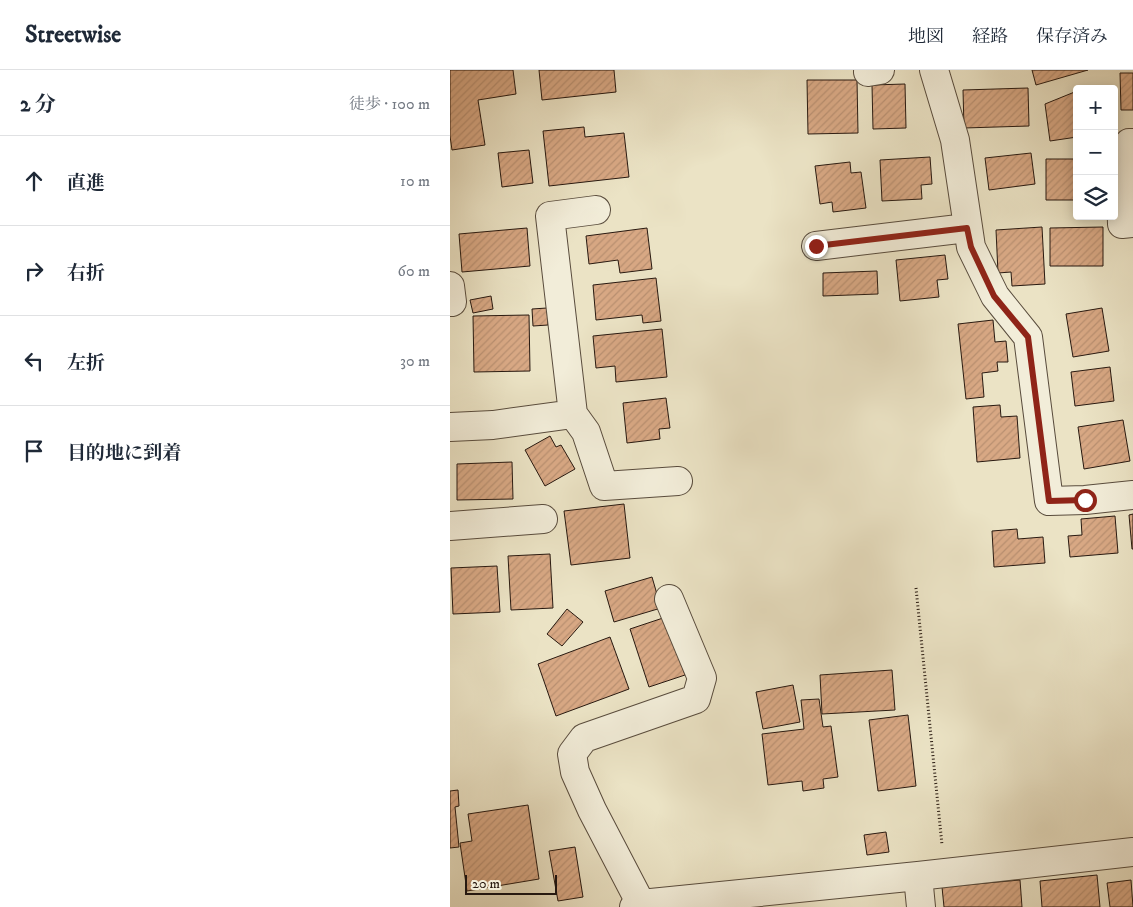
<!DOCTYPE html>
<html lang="ja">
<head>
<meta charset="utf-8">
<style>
	body { margin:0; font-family:"IM FELL DW Pica","Noto Serif JP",serif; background:#f2f2f3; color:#1f2937 }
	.controls { position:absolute; right:15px; top:15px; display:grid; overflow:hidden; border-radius:5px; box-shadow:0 2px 12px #0003 }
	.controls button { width:45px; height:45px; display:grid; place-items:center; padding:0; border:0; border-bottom:1px solid #e0e1e3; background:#fff; color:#1f2937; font:25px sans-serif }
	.scale { position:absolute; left:15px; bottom:12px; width:92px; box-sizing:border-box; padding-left:5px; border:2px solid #281910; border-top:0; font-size:14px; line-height:18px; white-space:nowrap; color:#281910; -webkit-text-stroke:4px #f2edd9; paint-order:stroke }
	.stop { position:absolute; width:15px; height:15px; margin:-11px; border:4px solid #8f2418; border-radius:50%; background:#fff }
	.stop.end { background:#8f2418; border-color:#fff; box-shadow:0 1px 5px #0008 }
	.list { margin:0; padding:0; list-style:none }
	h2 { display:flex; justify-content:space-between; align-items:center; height:65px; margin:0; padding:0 20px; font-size:21px }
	h2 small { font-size:16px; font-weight:400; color:#747a83 }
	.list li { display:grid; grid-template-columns:32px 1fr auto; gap:15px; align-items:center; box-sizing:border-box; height:90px; padding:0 20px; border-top:1px solid #e0e1e3 }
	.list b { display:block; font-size:19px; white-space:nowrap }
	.list em { font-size:16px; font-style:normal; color:#747a83 }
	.icon { flex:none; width:28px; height:28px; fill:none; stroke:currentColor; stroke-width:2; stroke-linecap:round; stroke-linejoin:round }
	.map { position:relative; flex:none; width:683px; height:837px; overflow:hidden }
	header { display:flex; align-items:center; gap:30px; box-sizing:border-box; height:70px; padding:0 25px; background:#fff; border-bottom:1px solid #e0e1e3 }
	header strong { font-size:24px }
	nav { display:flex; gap:28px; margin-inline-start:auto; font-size:18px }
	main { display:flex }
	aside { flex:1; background:#fff }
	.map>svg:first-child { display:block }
	.building { fill:url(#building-hatch); stroke:#281910 }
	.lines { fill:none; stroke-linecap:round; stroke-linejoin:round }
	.minor-casing { stroke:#594c3d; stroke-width:30 }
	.path { stroke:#281910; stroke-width:3; stroke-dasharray:1 2.5; stroke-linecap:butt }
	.minor { stroke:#f2edd9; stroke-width:28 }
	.route { stroke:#8f2418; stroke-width:6 }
</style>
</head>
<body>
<header>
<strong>Streetwise</strong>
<nav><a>地図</a><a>経路</a><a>保存済み</a></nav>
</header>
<main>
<aside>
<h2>2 分<small>徒歩 · 100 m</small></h2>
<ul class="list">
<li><svg class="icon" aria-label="ahead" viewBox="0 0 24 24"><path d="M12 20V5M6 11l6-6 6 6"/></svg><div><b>直進</b></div><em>10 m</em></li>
<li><svg class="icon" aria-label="right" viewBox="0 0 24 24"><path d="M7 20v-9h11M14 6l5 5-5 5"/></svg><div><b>右折</b></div><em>60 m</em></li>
<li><svg class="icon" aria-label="left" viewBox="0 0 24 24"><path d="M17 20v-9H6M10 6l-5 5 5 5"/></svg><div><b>左折</b></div><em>30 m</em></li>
<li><svg class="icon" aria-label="arrive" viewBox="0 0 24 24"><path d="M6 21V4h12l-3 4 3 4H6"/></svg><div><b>目的地に到着</b></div></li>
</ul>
</aside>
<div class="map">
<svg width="683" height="837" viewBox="0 0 683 837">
	<defs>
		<pattern id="building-hatch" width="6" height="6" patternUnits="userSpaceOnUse" patternTransform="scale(1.25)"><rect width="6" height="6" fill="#d8a884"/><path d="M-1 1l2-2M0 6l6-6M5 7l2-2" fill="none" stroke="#b99071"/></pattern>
	</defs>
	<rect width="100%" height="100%" fill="#ebe3c5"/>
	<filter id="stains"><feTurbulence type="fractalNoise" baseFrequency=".004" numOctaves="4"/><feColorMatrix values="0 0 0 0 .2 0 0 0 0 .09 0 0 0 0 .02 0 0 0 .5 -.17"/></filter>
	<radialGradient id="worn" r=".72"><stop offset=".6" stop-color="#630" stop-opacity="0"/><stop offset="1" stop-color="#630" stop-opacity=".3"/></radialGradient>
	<path class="building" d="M 0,0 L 63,0 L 66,24 L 28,30 L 35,75 L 2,80 L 0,66 Z
		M 89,0 L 164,0 L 166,22 L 92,30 Z
		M 582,0 L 638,0 L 586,15 Z
		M 670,3 L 683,3 L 683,40 L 671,40 Z
		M 357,10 L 407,10 L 408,63 L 358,64 Z
		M 455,14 L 456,58 L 423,59 L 422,15 Z
		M 578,18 L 579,56 L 514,58 L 513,20 Z
		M 627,21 L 627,67 L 600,71 L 595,34 Z
		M 134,57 L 135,67 L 174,63 L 179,107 L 99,116 L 93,61 Z
		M 79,80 L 83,113 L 52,117 L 48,83 Z
		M 581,83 L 585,114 L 539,120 L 535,88 Z
		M 480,87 L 482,114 L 471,115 L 472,129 L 432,131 L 430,90 Z
		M 596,89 L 627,89 L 627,130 L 596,130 Z
		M 400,92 L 401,103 L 411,102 L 416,138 L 383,142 L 382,132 L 370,134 L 365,96 Z
		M 592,157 L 595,214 L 562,216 L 561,202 L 548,203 L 546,160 Z
		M 653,157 L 653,196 L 600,196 L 600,158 Z
		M 77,158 L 80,196 L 12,202 L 9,164 Z
		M 197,158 L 202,199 L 170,203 L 168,190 L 139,194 L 136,166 Z
		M 495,185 L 498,209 L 487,210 L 489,227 L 450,231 L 446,190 Z
		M 427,201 L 428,224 L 373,226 L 373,203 Z
		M 206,208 L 211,251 L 193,253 L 192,245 L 146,250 L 143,215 Z
		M 41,226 L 43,239 L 23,243 L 20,230 Z
		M 97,238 L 98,255 L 83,256 L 82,239 Z
		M 652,238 L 659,281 L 623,287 L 616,244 Z
		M 79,245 L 80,301 L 24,302 L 23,246 Z
		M 543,250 L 545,272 L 556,271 L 558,292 L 547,292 L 548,301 L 532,303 L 534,327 L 516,329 L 508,254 Z
		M 212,259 L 217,307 L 166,312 L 165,296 L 146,298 L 143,266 Z
		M 660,297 L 664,331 L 625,336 L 621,302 Z
		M 216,328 L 220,358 L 209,359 L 210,369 L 177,373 L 173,333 Z
		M 550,335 L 551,347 L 567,346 L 570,388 L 527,392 L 523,337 Z
		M 673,350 L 680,391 L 634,399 L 628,357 Z
		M 100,366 L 106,377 L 111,375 L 125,399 L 95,416 L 75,380 Z
		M 62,392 L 63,429 L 7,430 L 7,394 Z
		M 174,434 L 180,488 L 121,495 L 114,441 Z
		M 683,444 L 683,479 L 682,479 L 679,445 Z
		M 665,446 L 668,483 L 620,487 L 618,466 L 632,465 L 631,449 Z
		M 567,459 L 568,469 L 593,467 L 595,493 L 544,497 L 542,461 Z
		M 100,484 L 103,538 L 61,540 L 58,486 Z
		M 47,496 L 50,542 L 3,544 L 1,498 Z
		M 202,507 L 211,538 L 164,552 L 155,521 Z
		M 117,539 L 133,552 L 112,576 L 97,564 Z
		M 216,547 L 235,605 L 199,617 L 180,559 Z
		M 160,567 L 179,619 L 106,646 L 88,594 Z
		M 442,600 L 445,640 L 372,644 L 370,605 Z
		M 343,615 L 350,652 L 313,659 L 306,622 Z
		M 369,629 L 373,657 L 381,656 L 388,707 L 373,709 L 374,718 L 353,721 L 352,711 L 318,715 L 312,664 L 354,659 L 351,630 Z
		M 458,645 L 466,716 L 428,721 L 419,650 Z
		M 8,720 L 9,736 L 5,737 L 9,777 L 0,778 L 0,721 Z
		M 78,735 L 89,809 L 17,821 L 10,773 L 22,771 L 18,744 Z
		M 436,762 L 439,782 L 417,785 L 414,765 Z
		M 125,777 L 133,827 L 108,831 L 99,781 Z
		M 647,805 L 650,837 L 592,837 L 590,811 Z
		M 570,810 L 572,837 L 494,837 L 492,817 Z
		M 681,810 L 683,837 L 660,837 L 657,813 Z"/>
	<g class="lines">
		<defs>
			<path id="minor" d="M 484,0 L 505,70 L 521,177 L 545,226 L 578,267 L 599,431 L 635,430 L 683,425
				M 418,2 L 430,0
				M 683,73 L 679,73 L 670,84 L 672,154 L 683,153
				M 366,176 L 517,158
				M 0,216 L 2,232 L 0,232
				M 123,344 L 100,146 L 146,140
				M 0,357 L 43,355 L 123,344 L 136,362 L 154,416 L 228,411
				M 0,456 L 93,449
				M 468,806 L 471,837
				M 191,834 L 142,740 L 125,702 L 122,684 L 134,668 L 246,629 L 252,608 L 219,529
				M 184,837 L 191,834 L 468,806 L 683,782"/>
		</defs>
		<use href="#minor" class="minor-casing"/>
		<path class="path" d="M 466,518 L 492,775"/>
		<use href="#minor" class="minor"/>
	</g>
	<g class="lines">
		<path class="route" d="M 366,176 L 517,158 L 521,177 L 544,226 L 578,267 L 599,431 L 635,430"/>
	</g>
	<rect width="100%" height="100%" filter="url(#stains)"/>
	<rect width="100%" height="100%" fill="url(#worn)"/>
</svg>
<div class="controls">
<button>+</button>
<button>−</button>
<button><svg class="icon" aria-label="layers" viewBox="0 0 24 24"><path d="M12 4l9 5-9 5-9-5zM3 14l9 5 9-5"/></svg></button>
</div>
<div class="scale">20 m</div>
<div class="stop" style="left:635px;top:430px"></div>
<div class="stop end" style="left:366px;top:176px"></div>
</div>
</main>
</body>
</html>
